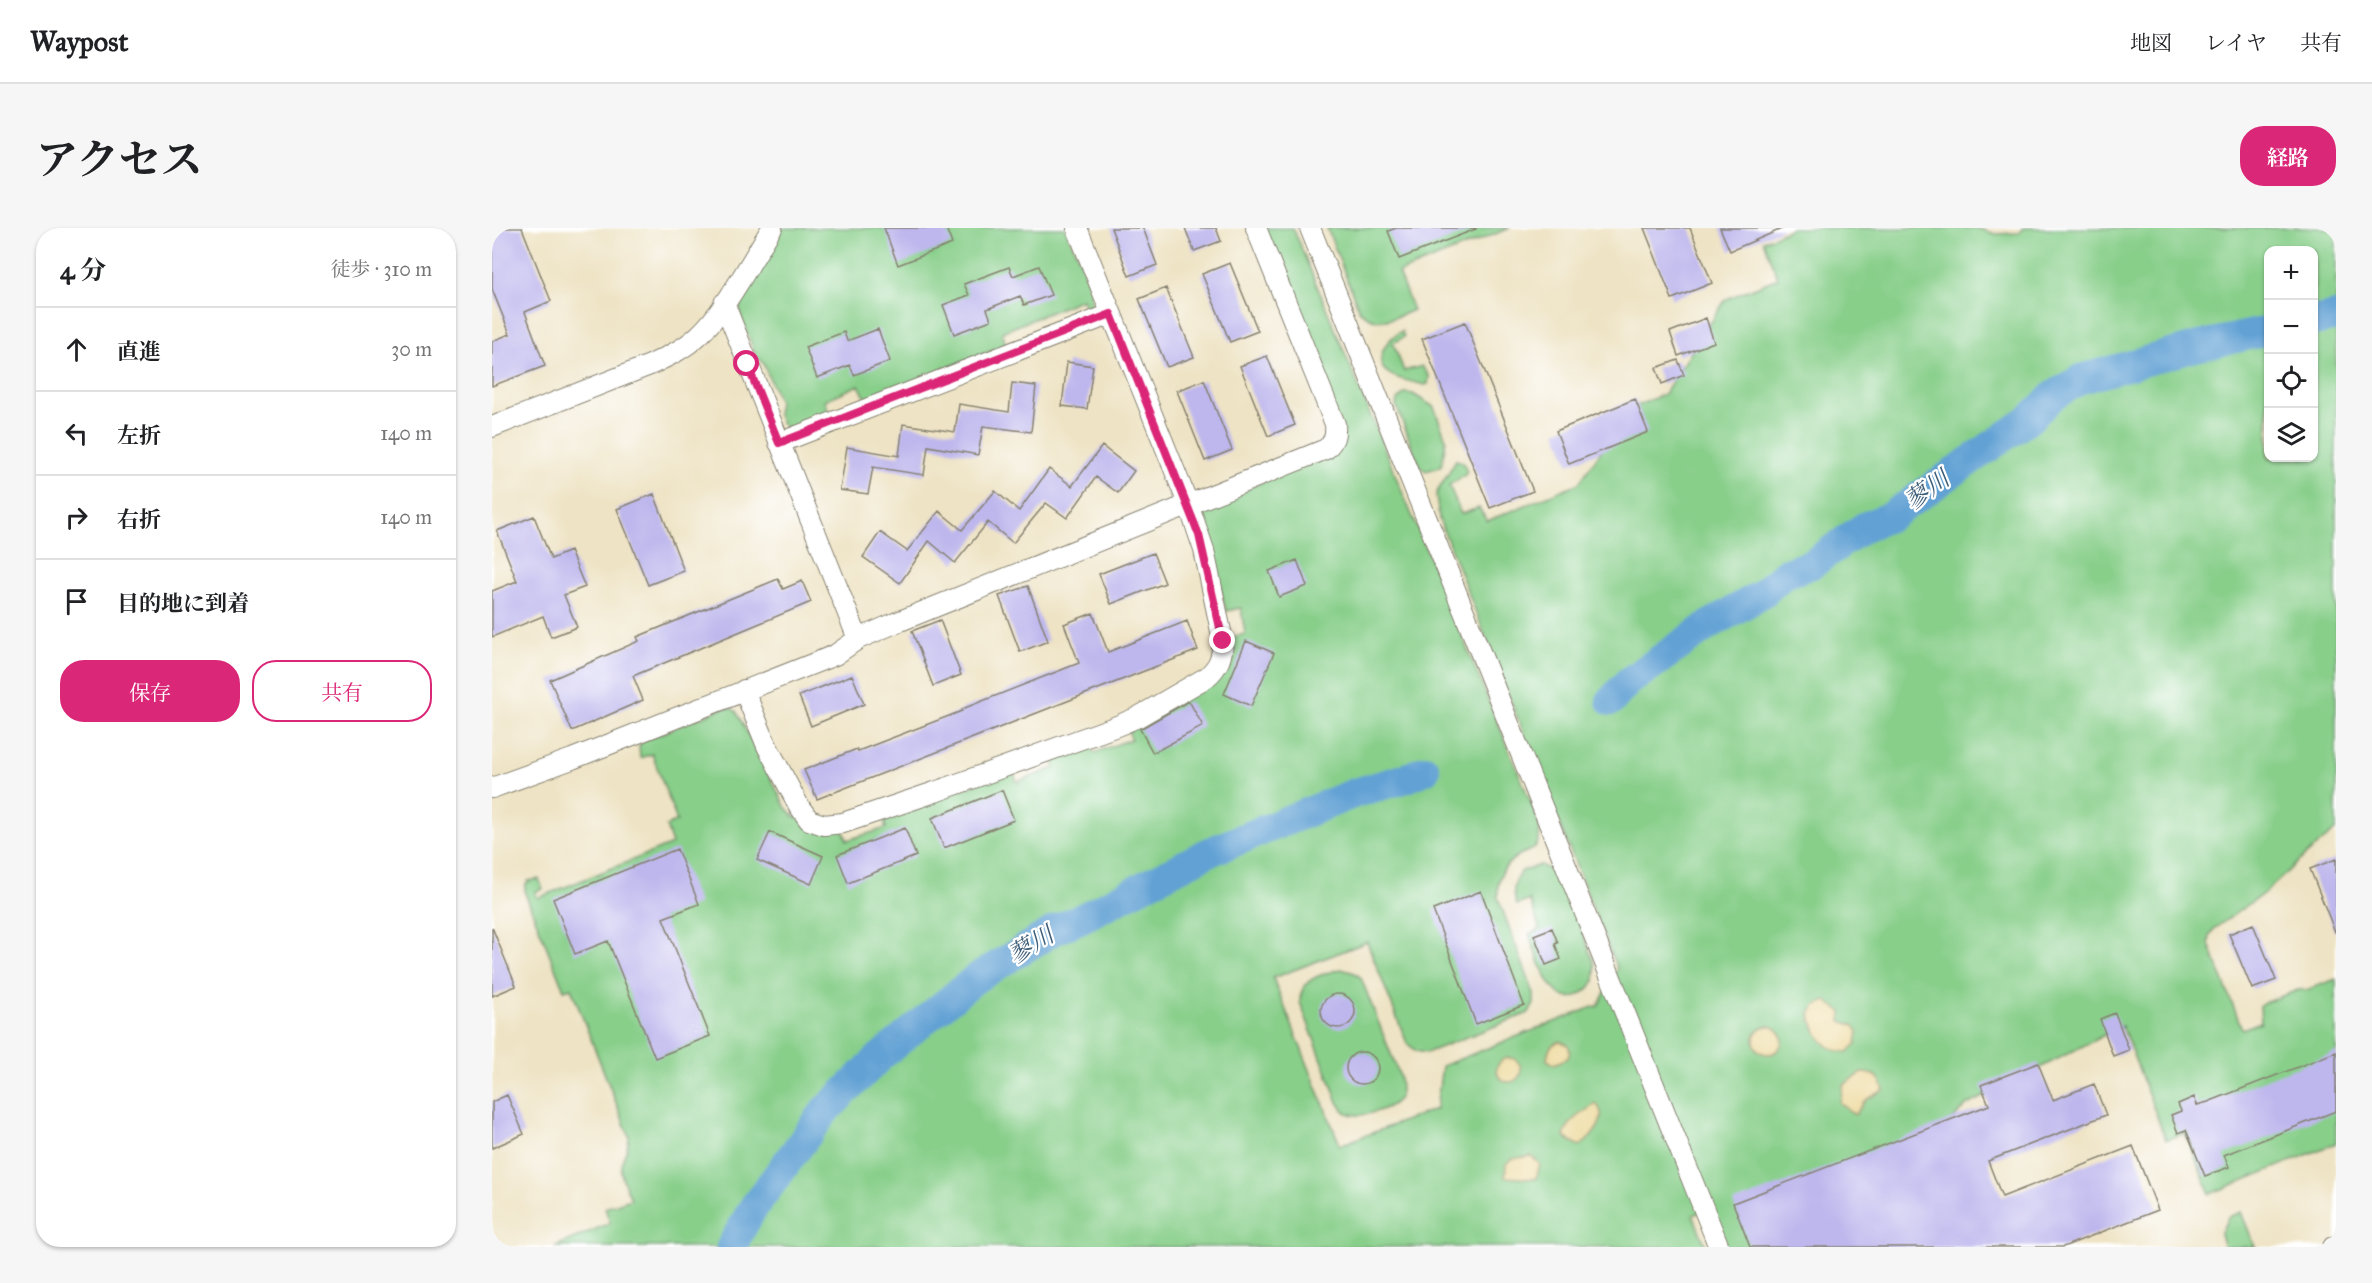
<!DOCTYPE html>
<html lang="ja">
<head>
<meta charset="utf-8">
<style>
	body { margin:0; font-family:"IM FELL Great Primer","Noto Serif JP",serif; background:#f6f6f6; color:#202124 }
	.controls { position:absolute; right:18px; top:18px; display:grid; overflow:hidden; border-radius:12px; box-shadow:0 2px 4px #0004 }
	.controls button { width:54px; height:54px; display:grid; place-items:center; padding:0; border:0; border-bottom:2px solid #e0e0e0; background:#fff; color:#202124; font:30px sans-serif }
	.stop { position:absolute; width:18px; height:18px; margin:-14px; border:4px solid #db2777; border-radius:50%; background:#fff }
	.stop.end { background:#db2777; border-color:#fff; box-shadow:0 2px 6px #0008 }
	.list { margin:0; padding:0; list-style:none }
	h2 { display:flex; justify-content:space-between; align-items:center; height:78px; margin:0; padding:0 24px; font-size:26px }
	h2 small { font-size:20px; font-weight:400; color:#757577 }
	.list li { display:grid; grid-template-columns:39px 1fr auto; gap:18px; align-items:center; box-sizing:border-box; height:84px; padding:0 24px; border-top:2px solid #e0e0e0 }
	.list b { display:block; font-size:22px; white-space:nowrap }
	.list em { font-size:20px; font-style:normal; color:#757577 }
	.actions { display:flex; gap:12px; padding:18px 24px }
	.actions a { flex:1; padding:14px 0; border:2px solid #db2777; border-radius:24px; text-align:center; font-size:21px; color:#db2777 }
	.actions .main { background:#db2777; color:#fff }
	.icon { flex:none; width:33px; height:33px; fill:none; stroke:currentColor; stroke-width:2; stroke-linecap:round; stroke-linejoin:round }
	.map { position:relative; flex:none; width:1844px; height:1019px; overflow:hidden; border-radius:24px }
	header { display:flex; align-items:center; gap:36px; box-sizing:border-box; height:84px; padding:0 30px; background:#fff; border-bottom:2px solid #e0e0e0 }
	header strong { font-size:28px }
	nav { display:flex; gap:33px; margin-inline-start:auto; font-size:21px }
	.intro { display:flex; align-items:center; justify-content:space-between; box-sizing:border-box; height:144px; padding:0 36px }
	h1 { margin:0; font-size:42px }
	.button { padding:15px 27px; border-radius:24px; background:#db2777; color:#fff; font-size:21px; font-weight:700 }
	main { display:flex; gap:36px; padding:0 36px }
	aside { flex:1; background:#fff; border-radius:24px; box-shadow:0 2px 4px #0004 }
	.map>svg:first-child { display:block }
	.green { fill:#88cf8a; stroke:#527653; stroke-width:1.5; fill-rule:evenodd }
	.sand { fill:#eeda9e; stroke:#857b5d; stroke-width:1.5 }
	.lines { fill:none; stroke-linecap:round; stroke-linejoin:round }
	.river { stroke:#62a1d4; stroke-width:30 }
	.building { fill:#beb7ed }
	.minor-casing { stroke:#858070; stroke-width:22 }
	.minor { stroke:#fff; stroke-width:20 }
	.route { stroke:#db2777; stroke-width:8 }
	.labels { text-anchor:middle; dominant-baseline:central; stroke-width:4.5; stroke-linejoin:round; paint-order:stroke }
	.water-label { font-size:24px; font-style:italic; fill:#3f5e78; stroke:#fff }
</style>
</head>
<body>
<header>
<strong>Waypost</strong>
<nav><a>地図</a><a>レイヤ</a><a>共有</a></nav>
</header>
<div class="intro"><h1>アクセス</h1><a class="button">経路</a></div>
<main>
<aside>
<h2>4 分<small>徒歩 · 310 m</small></h2>
<ul class="list">
<li><svg class="icon" aria-label="ahead" viewBox="0 0 24 24"><path d="M12 20V5M6 11l6-6 6 6"/></svg><div><b>直進</b></div><em>30 m</em></li>
<li><svg class="icon" aria-label="left" viewBox="0 0 24 24"><path d="M17 20v-9H6M10 6l-5 5 5 5"/></svg><div><b>左折</b></div><em>140 m</em></li>
<li><svg class="icon" aria-label="right" viewBox="0 0 24 24"><path d="M7 20v-9h11M14 6l5 5-5 5"/></svg><div><b>右折</b></div><em>140 m</em></li>
<li><svg class="icon" aria-label="arrive" viewBox="0 0 24 24"><path d="M6 21V4h12l-3 4 3 4H6"/></svg><div><b>目的地に到着</b></div></li>
</ul>
<div class="actions"><a class="main">保存</a><a>共有</a></div>
</aside>
<div class="map">
<svg width="1844" height="1019" viewBox="0 0 1844 1019">
	<rect width="100%" height="100%" fill="#fff"/>
	<filter id="ink" filterUnits="userSpaceOnUse"><feTurbulence type="fractalNoise" baseFrequency=".0167" numOctaves="2"/><feDisplacementMap in="SourceGraphic" scale="12" xChannelSelector="R" yChannelSelector="G"/><feConvolveMatrix kernelMatrix="1 2 1 2 8 2 1 2 1" color-interpolation-filters="sRGB"/></filter>
	<filter id="wash" filterUnits="userSpaceOnUse"><feTurbulence type="fractalNoise" baseFrequency=".008" numOctaves="4" result="noise"/><feDisplacementMap in="SourceGraphic" scale="24" xChannelSelector="R" yChannelSelector="G"/><feGaussianBlur stdDeviation="1.35" result="paint"/><feColorMatrix in="noise" values="0 0 0 0 0 0 0 0 0 0 0 0 0 0 0 0 0 1.4 0 .05"/><feComposite in="paint" operator="in"/></filter>
	<g filter="url(#wash)">
		<rect width="100%" height="100%" fill="#eee3c4"/>
		<path class="green" d="M 290,0 L 573,0 C 581,19 609,70 596,87 L 590,71 L 510,104 L 514,117 L 375,173 L 367,157 L 333,172 L 338,187 L 296,201 L 290,196 L 285,185 L 287,174 L 271,135 L 264,128 L 249,89 L 247,71 L 254,53 Z
			M 770,0 L 801,0 L 1039,575 C 1043,586 1052,605 1045,616 C 1042,622 1034,624 1029,626 C 1011,636 1004,651 1006,670 L 1042,766 L 1042,776 L 1037,785 L 934,825 L 924,823 L 915,815 L 875,714 L 781,750 L 848,917 L 944,881 L 950,838 L 1098,780 L 1106,778 L 1125,741 L 947,291 L 944,266 L 964,232 L 971,234 L 975,244 L 972,248 L 957,257 L 969,286 L 987,280 L 995,293 L 1087,255 L 1138,181 L 1172,166 L 1234,71 L 1286,50 L 1271,13 L 1300,0 L 1484,0 L 1504,6 L 1527,5 L 1531,0 L 1844,0 L 1844,602 L 1813,628 L 1775,663 L 1722,701 L 1718,707 L 1717,716 L 1750,801 L 1769,794 L 1768,778 L 1774,774 L 1806,762 L 1814,762 L 1844,751 L 1844,915 L 1718,966 L 1693,905 L 1674,912 L 1630,798 L 1475,877 L 1337,1016 L 1337,1019 L 1235,1019 L 1219,979 L 1201,987 L 1214,1019 L 62,1019 L 118,995 L 113,980 L 139,971 C 135,961 127,947 129,937 C 132,926 137,920 137,908 L 79,760 L 72,762 L 33,665 L 33,658 L 36,653 L 47,651 L 51,661 L 43,664 L 46,670 L 180,616 L 174,598 L 185,593 L 160,526 L 148,530 L 147,518 L 151,513 L 231,480 L 239,480 L 244,483 L 294,580 L 303,589 L 351,601 L 355,612 L 394,600 L 391,589 L 521,543 L 525,554 L 563,540 L 559,528 L 597,513 L 602,525 L 639,511 L 635,498 L 732,445 C 739,433 740,423 739,409 L 753,406 L 749,380 L 734,383 L 711,289 L 712,281 L 843,220 ZM 1776,22 L 1822,22 L 1822,230 L 1776,230 Z
			M 835,0 L 1018,0 L 906,45 L 921,82 C 901,91 884,100 867,82 Z
			M 910,103 L 912,109 L 901,115 L 912,143 L 930,138 L 937,148 L 936,156 L 933,157 C 922,154 905,152 896,145 C 879,133 896,109 910,103 Z
			M 913,165 L 921,166 L 942,179 L 954,211 L 950,236 L 947,239 L 934,243 L 928,239 L 904,177 L 905,172 Z
			M 1048,637 L 1064,644 L 1070,651 L 1103,737 L 1103,753 C 1065,800 1048,735 1037,706 L 1048,702 L 1038,672 L 1025,677 C 1020,663 1021,654 1030,643 Z
			M 849,741 L 863,745 L 869,750 L 908,849 C 908,855 910,862 908,868 C 902,881 868,891 855,885 C 851,883 849,879 846,874 L 808,774 C 808,750 830,746 849,741 Z
			M 1749,984 L 1763,1019 L 1732,1019 L 1728,1007 L 1736,989 Z"/>
		<path class="sand" d="M 1334,773 L 1350,784 L 1349,793 L 1361,797 L 1366,803 L 1364,816 L 1356,824 C 1333,824 1322,806 1318,785 L 1324,777 Z
			M1262 812a14 14 0 1 1 28 0a14 14 0 1 1-28 0Z
			M 1068,813 L 1076,817 L 1078,823 L 1076,830 L 1062,836 L 1055,832 C 1056,821 1058,817 1068,813 Z
			M1005 842a12 12 0 1 1 24 0a12 12 0 1 1-24 0Z
			M 1370,845 C 1384,845 1388,849 1392,862 L 1374,872 L 1363,887 L 1348,875 L 1351,857 Z
			M 1104,876 C 1118,889 1100,910 1088,918 L 1072,909 C 1076,891 1089,886 1104,876 Z
			M 1039,928 L 1048,936 L 1044,951 L 1013,949 L 1014,936 L 1020,931 Z"/>
		<g class="lines">
			<path class="river" d="M 1822,93 L 1844,88
				M 1119,473 L 1136,454 L 1217,397 L 1270,366 L 1292,346 L 1320,336 L 1372,299 L 1399,288 L 1536,192 L 1561,168 L 1589,151 L 1707,118 L 1776,103
				M 239,1019 L 261,980 L 333,883 L 389,828 L 483,751 L 561,703 L 592,689 L 715,625 L 863,565 L 915,550 L 933,542"/>
		</g>
		<g id="blocks">
			<path class="building" d="M 0,0 L 30,0 L 59,73 L 33,84 L 53,138 L 0,158 L 0,113 L 18,106 L 0,61 Z
				M 392,0 L 454,0 L 460,16 L 406,37 Z
				M 619,0 L 651,0 L 665,37 L 637,48 Z
				M 693,0 L 724,0 L 729,13 L 702,23 Z
				M 904,0 L 984,0 L 984,1 L 907,31 L 896,3 Z
				M 1152,0 L 1198,0 L 1220,55 L 1180,71 Z
				M 1228,0 L 1292,0 L 1238,23 Z
				M 738,35 L 766,103 L 738,114 L 710,46 Z
				M 547,38 L 559,67 L 532,77 L 528,68 L 495,81 L 499,92 L 462,106 L 451,77 L 477,67 L 472,56 L 517,39 L 521,48 Z
				M 674,60 L 702,129 L 675,139 L 647,71 Z
				M 1214,90 L 1222,114 L 1186,128 L 1178,104 Z
				M 973,94 L 1041,263 L 998,280 L 930,111 Z
				M 386,101 L 398,133 L 362,147 L 358,137 L 325,150 L 313,119 L 352,104 L 355,113 Z
				M 775,128 L 803,197 L 776,208 L 748,138 Z
				M 1186,132 L 1192,147 L 1170,156 L 1164,140 Z
				M 575,134 L 601,138 L 595,181 L 570,178 Z
				M 712,152 L 740,222 L 713,233 L 685,163 Z
				M 520,155 L 544,158 L 539,204 L 491,198 L 486,227 L 436,218 L 432,247 L 381,239 L 376,266 L 348,262 L 355,219 L 407,228 L 411,196 L 463,204 L 467,176 L 517,184 Z
				M 1143,171 L 1156,204 L 1077,236 L 1064,203 Z
				M 610,218 L 642,243 L 626,265 L 604,249 L 575,290 L 554,275 L 521,315 L 496,294 L 463,335 L 437,313 L 408,355 L 371,329 L 388,304 L 415,323 L 447,283 L 470,302 L 503,263 L 527,283 L 557,241 L 580,258 Z
				M 162,266 L 192,343 L 156,357 L 125,281 Z
				M 42,288 L 59,331 L 78,323 L 93,359 L 72,367 L 85,399 L 59,409 L 51,388 L 0,409 L 0,363 L 25,353 L 5,303 Z
				M 661,325 L 673,355 L 619,376 L 607,346 Z
				M 805,332 L 815,358 L 787,369 L 777,343 Z
				M 286,351 L 291,361 L 310,353 L 319,374 L 141,448 L 151,472 L 80,503 L 58,452 L 147,413 L 145,409 Z
				M 536,358 L 556,413 L 528,424 L 507,368 Z
				M 601,385 L 616,424 L 695,393 L 706,422 L 325,571 L 312,542 L 365,521 L 366,523 L 470,483 L 470,481 L 587,435 L 572,396 Z
				M 448,392 L 469,447 L 441,458 L 420,403 Z
				M 754,413 L 782,425 L 759,478 L 732,466 Z
				M 360,447 L 372,476 L 319,498 L 307,468 Z
				M 697,473 L 711,498 L 661,525 L 648,501 Z
				M 510,562 L 522,592 L 452,620 L 440,590 Z
				M 413,600 L 424,628 L 356,655 L 345,627 Z
				M 278,604 L 331,628 L 319,656 L 265,632 Z
				M 185,621 L 207,676 L 171,690 L 218,808 L 163,830 L 116,713 L 83,726 L 61,671 Z
				M 1844,631 L 1844,704 L 1843,704 L 1818,641 Z
				M 989,663 L 1032,777 L 984,796 L 941,682 Z
				M 1761,696 L 1784,752 L 1760,761 L 1737,706 Z
				M 0,699 L 24,758 L 0,768 Z
				M 1060,700 L 1066,715 L 1063,716 L 1069,731 L 1054,737 L 1042,707 Z
				M829 783a17 17 0 1 1 34 0a17 17 0 1 1-34 0Z
				M 1623,785 L 1637,822 L 1621,828 L 1608,791 Z
				M854 840a16 16 0 1 1 32 0a16 16 0 1 1-32 0Z
				M 1844,824 L 1844,883 L 1732,927 L 1737,939 L 1713,948 L 1694,902 L 1686,905 L 1679,887 L 1689,883 L 1686,876 L 1702,869 L 1705,877 L 1716,874 Z
				M 1546,835 L 1561,872 L 1602,856 L 1614,887 L 1496,933 L 1510,969 L 1641,918 L 1666,982 L 1571,1019 L 1258,1019 L 1241,975 L 1497,877 L 1489,857 Z
				M 15,867 L 32,906 L 0,920 L 0,874 Z"/>
		</g>
	</g>
	<g filter="url(#ink)">
		<use href="#blocks" fill-opacity="0" stroke="#858070" stroke-width="1.5"/>
		<g class="lines">
			<defs>
				<path id="minor" d="M 818,0 L 1227,1019
					M 232,75 L 366,411
					M 0,199 L 158,137 C 175,129 192,121 206,108 C 232,85 260,31 280,0
					M 287,215 L 619,86
					M 252,462 L 275,518 L 307,578 L 317,592 L 332,597 L 351,595 L 443,564 L 625,498 L 646,489 L 715,449 C 727,438 730,430 731,413 L 712,322 L 697,278 L 585,0
					M 0,560 L 80,531 L 343,427 L 366,411 L 403,395 L 834,221 C 842,213 844,208 843,196 L 764,0
					M 1841,1019 L 1844,1018"/>
			</defs>
			<use href="#minor" class="minor-casing"/>
			<use href="#minor" class="minor"/>
		</g>
	</g>
	<g class="lines" filter="url(#ink)">
		<path class="route" d="M 255,136 L 287,215 L 619,86 L 707,307 L 731,413"/>
	</g>
	<g class="labels">
		<g class="water-label">
			<text transform="translate(1435 262) rotate(-36)">蓼川</text>
			<text transform="translate(539 717) rotate(-31)">蓼川</text>
		</g>
	</g>
</svg>
<div class="controls">
<button>+</button>
<button>−</button>
<button><svg class="icon" aria-label="locate" viewBox="0 0 24 24"><circle cx="12" cy="12" r="6"/><path d="M12 2v4M12 18v4M2 12h4M18 12h4"/></svg></button>
<button><svg class="icon" aria-label="layers" viewBox="0 0 24 24"><path d="M12 4l9 5-9 5-9-5zM3 14l9 5 9-5"/></svg></button>
</div>
<div class="stop" style="left:255px;top:136px"></div>
<div class="stop end" style="left:731px;top:413px"></div>
</div>
</main>
</body>
</html>
